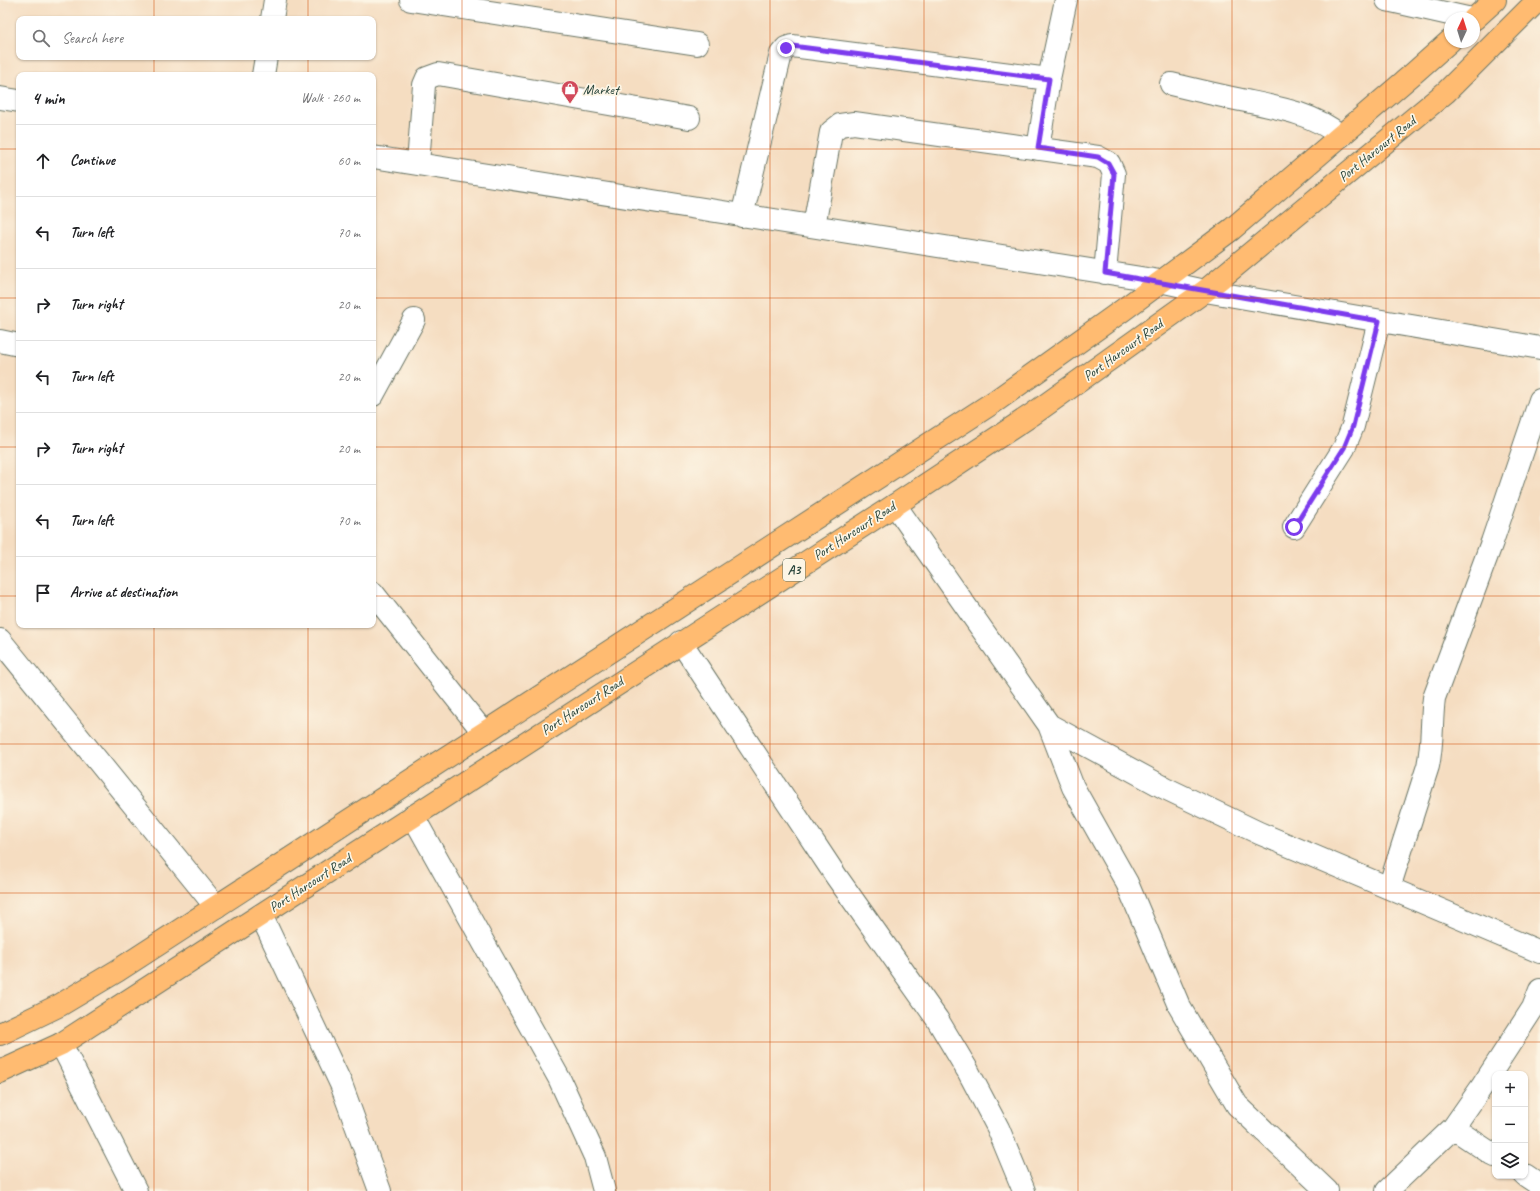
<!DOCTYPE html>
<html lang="en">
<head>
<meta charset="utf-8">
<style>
	body { margin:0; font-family:Caveat,sans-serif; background:#f2f2f2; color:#202124 }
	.controls { position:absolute; right:12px; bottom:12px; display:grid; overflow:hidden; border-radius:8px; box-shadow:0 1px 3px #0004 }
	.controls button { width:36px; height:36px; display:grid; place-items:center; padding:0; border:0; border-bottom:1px solid #e0e0e0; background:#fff; color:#202124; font:20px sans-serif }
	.compass { position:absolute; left:1444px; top:12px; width:36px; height:36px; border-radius:50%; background:#fff; box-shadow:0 1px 3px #0004; rotate:4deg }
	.stop { position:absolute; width:12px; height:12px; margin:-9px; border:3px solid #7c3aed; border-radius:50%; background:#fff }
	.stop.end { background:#7c3aed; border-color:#fff; box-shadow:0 1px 4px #0008 }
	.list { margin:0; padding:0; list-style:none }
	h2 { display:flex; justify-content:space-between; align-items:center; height:52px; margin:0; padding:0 16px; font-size:17px }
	h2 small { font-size:13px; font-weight:400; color:#757577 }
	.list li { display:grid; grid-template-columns:26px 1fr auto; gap:12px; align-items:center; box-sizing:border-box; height:72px; padding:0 16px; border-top:1px solid #e0e0e0 }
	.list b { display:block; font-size:15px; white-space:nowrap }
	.list em { font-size:13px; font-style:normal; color:#757577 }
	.icon { flex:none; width:22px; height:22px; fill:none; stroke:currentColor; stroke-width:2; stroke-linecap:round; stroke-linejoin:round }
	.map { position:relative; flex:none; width:1540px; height:1191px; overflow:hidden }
	.search { position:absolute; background:#fff; box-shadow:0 1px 3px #0004; left:16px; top:16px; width:360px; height:44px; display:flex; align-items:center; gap:10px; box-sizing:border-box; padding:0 14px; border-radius:8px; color:#757577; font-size:15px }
	.panel { position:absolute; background:#fff; box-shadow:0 1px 3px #0004; left:16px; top:72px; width:360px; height:556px; border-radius:8px }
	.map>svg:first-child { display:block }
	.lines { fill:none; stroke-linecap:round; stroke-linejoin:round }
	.minor-casing { stroke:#6a7565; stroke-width:24 }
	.highway-casing { stroke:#6a7565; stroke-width:24 }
	.minor { stroke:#fff; stroke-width:22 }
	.highway { stroke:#ffbb71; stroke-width:22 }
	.route { stroke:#7c3aed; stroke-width:5 }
	.grid { fill:none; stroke:#d45610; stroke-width:1; stroke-opacity:0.55 }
	.labels { text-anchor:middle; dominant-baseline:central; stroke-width:3.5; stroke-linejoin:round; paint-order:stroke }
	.shield { fill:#fcf5e5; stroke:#617469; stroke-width:1 }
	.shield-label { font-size:13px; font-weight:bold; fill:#1f3d34 }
	.poi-label { font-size:14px; fill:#1f3d34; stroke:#fcf5e5; text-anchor:start }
	.street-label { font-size:14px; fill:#1f3d34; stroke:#fcf5e5 }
</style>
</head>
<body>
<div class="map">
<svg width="1540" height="1191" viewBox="0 0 1540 1191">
	<rect width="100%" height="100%" fill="#fcf5e5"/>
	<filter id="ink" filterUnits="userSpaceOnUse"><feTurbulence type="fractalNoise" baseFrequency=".025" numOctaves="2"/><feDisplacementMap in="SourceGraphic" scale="8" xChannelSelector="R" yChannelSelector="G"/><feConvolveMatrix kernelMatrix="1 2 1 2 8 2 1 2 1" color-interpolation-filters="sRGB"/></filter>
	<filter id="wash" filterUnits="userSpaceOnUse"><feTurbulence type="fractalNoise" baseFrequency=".012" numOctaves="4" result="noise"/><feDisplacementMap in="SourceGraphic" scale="16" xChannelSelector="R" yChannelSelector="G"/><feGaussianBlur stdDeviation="0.9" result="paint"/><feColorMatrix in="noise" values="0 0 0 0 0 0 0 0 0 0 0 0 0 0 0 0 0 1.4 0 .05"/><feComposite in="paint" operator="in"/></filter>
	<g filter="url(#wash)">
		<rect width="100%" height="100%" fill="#f5ddc1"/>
	</g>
	<g filter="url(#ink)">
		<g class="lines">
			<defs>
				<path id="minor" d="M 411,0 L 697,44
					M 1387,0 L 1467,18
					M 272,19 L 275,0
					M 263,75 L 266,57
					M 1171,84 C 1196,90 1221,96 1246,101 C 1280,108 1314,114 1341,136
					M 0,98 L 19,101
					M 1038,149 L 1049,79 L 1066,0
					M 373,157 L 1160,281 L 1205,291 L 1540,348
					M 418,164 L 424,85 L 427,78 L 438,74 L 689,118
					M 742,216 L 781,54 L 786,48 L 792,46 L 1049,79
					M 814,226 L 831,132 L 840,125 L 854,123 L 1098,157 L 1109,163 L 1114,174 L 1105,273
					M 0,341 L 19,345
					M 373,395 L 414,320
					M 895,505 L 1049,725 L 1073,787 L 1127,883 L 1179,1006 L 1237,1105 L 1327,1191
					M 1294,527 L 1344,448 L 1353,426 L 1379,321
					M 373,593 L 484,733
					M 0,640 L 216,907
					M 681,642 L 836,876 L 937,1019 L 968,1071 L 998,1128 L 1024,1191
					M 1049,725 L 1165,788 L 1259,833 L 1540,952
					M 413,816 L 559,1078 L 595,1157 L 604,1191
					M 1389,888 L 1428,766 C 1433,743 1431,721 1434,698 L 1492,542 L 1540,400
					M 261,915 L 341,1084 L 380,1191
					M 61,1044 L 136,1191
					M 1453,1128 L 1495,1156
					M 1525,1175 L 1540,1185
					M 1387,1191 L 1453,1128 L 1483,1085 L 1533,1008 L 1540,990"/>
				<path id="highway" d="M 1474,19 L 1495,0
					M 0,1034 L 60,1005 L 117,971 L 997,400 L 1123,310 L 1232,229 L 1414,73 L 1450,41
					M 0,1072 L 61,1044 L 895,505 L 1033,414 L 1205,291 L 1446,92 L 1538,0"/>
			</defs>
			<use href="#minor" class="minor-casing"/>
			<use href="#highway" class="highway-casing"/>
			<use href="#minor" class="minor"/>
			<use href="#highway" class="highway"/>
		</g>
	</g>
	<g class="lines" filter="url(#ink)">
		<path class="route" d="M 786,48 L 792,46 L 1049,79 L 1038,148 L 1098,157 L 1108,163 L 1114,174 L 1105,273 L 1379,321 L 1353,426 L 1344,448 L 1294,527"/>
	</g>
	<path class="grid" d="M 154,0 L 154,19M 308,0 L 308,19M 462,0 L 462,1191M 616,0 L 616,1191M 770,0 L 770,1191M 924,0 L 924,1191M 1078,0 L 1078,1191M 1232,0 L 1232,1191M 1386,0 L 1386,1191M 154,57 L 154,75M 308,57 L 308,75M 0,149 L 19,149M 373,149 L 1540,149M 0,298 L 19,298M 373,298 L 1540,298M 0,447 L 19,447M 373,447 L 1540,447M 0,596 L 19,596M 373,596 L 1540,596M 154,625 L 154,1191M 308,625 L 308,1191M 0,744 L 1540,744M 0,893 L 1540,893M 0,1042 L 1540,1042"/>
	<defs>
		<symbol id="shop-pin" viewBox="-11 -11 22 30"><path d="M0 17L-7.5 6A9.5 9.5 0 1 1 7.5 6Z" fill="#d1495b" stroke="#fcf5e5"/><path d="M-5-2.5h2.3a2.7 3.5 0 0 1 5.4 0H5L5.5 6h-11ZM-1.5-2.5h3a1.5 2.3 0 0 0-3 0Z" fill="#fff"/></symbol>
	</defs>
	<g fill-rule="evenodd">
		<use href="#shop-pin" x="560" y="79" width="20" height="27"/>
	</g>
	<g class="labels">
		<rect class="shield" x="783" y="559" width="22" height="22" rx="3"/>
		<g class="shield-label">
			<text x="794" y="570">A3</text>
		</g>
		<g class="poi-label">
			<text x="583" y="89">Market</text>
		</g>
		<g class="street-label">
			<text transform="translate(1377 149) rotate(-39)">Port Harcourt Road</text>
			<text transform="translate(1123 350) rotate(-36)">Port Harcourt Road</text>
			<text transform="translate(854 531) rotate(-33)">Port Harcourt Road</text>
			<text transform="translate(582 706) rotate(-33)">Port Harcourt Road</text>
			<text transform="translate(310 883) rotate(-33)">Port Harcourt Road</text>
		</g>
	</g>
</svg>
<div class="controls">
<button>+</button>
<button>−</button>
<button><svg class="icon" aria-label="layers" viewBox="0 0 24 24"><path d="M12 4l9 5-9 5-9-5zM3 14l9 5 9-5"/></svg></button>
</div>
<svg class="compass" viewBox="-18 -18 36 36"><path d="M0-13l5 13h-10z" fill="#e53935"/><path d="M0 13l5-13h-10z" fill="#757577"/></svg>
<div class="stop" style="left:1294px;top:527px"></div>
<div class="stop end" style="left:786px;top:48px"></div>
<div class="search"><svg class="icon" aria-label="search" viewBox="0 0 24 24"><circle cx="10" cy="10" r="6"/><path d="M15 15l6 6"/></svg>Search here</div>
<section class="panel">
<h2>4 min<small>Walk · 260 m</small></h2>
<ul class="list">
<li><svg class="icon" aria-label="ahead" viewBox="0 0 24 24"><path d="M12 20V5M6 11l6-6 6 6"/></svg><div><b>Continue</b></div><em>60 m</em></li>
<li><svg class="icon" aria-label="left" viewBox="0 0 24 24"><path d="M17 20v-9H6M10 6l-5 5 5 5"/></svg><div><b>Turn left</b></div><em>70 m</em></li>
<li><svg class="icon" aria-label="right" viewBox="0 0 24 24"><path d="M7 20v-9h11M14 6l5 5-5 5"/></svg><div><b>Turn right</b></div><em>20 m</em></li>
<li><svg class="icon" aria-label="left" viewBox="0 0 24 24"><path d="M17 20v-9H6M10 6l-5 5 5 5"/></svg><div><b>Turn left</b></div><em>20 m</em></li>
<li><svg class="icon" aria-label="right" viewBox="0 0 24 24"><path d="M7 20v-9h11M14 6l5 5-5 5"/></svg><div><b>Turn right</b></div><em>20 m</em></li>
<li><svg class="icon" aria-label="left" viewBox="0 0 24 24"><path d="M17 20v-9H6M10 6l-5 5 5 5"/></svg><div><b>Turn left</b></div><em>70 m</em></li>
<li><svg class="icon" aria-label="arrive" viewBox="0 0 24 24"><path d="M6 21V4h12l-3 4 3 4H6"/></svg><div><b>Arrive at destination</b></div></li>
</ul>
</section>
</div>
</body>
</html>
